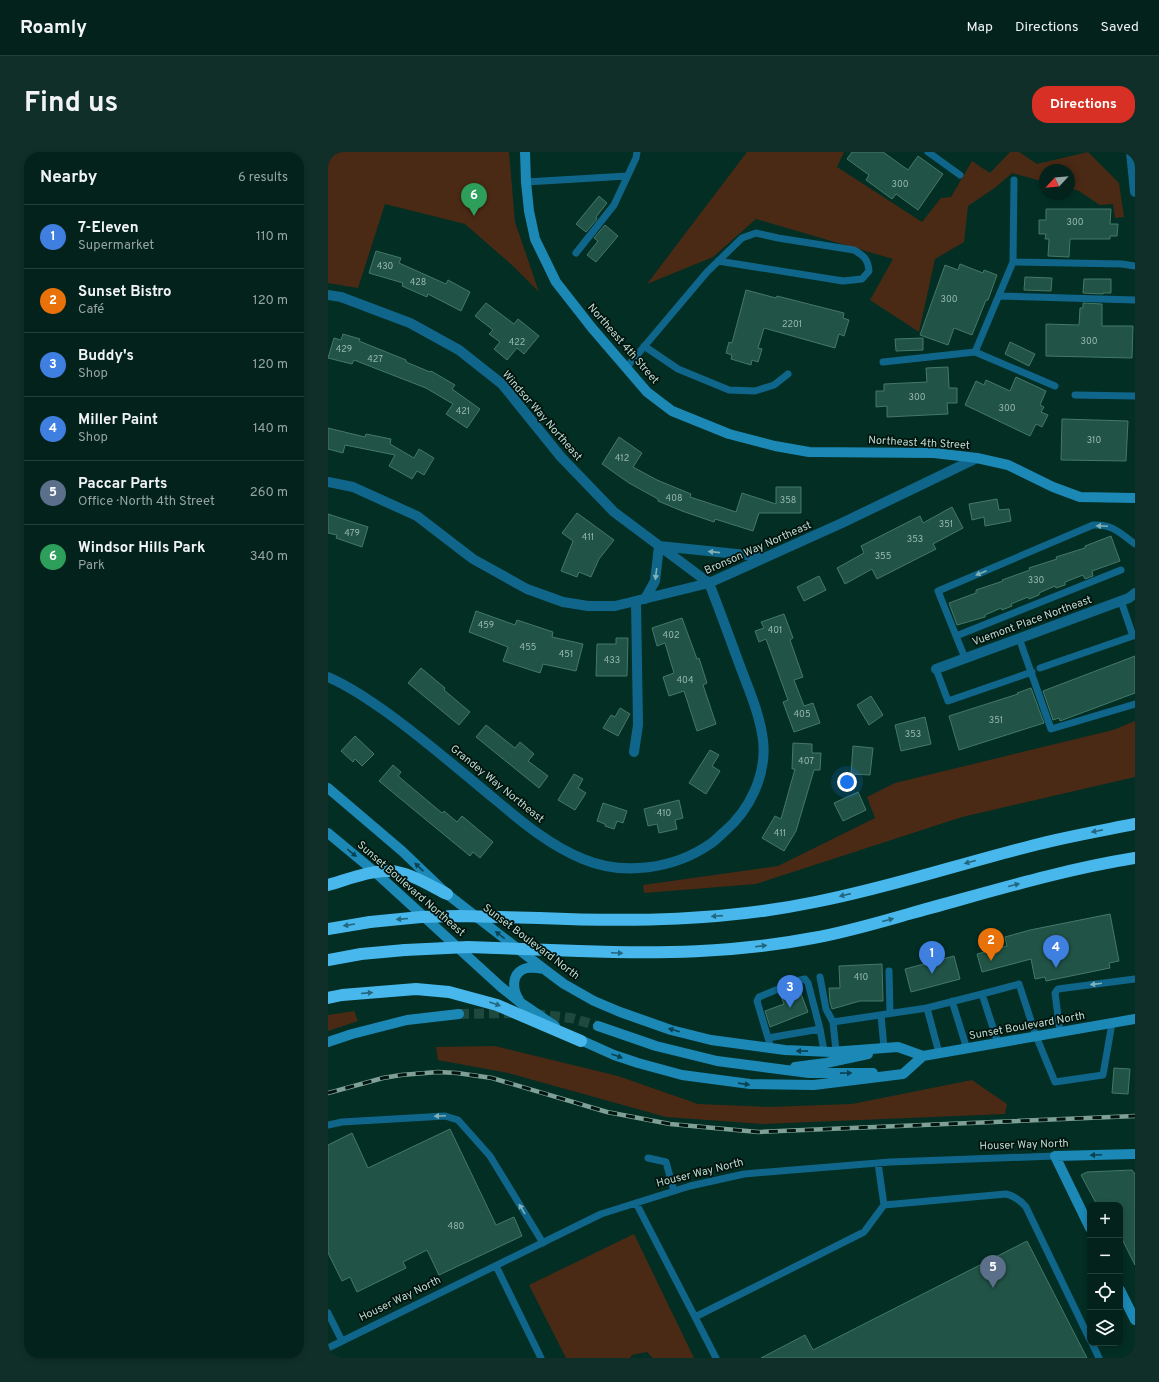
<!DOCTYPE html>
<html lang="en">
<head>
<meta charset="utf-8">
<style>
	body { margin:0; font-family:Overpass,sans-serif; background:#102f28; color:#f1f3f6 }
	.controls { position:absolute; right:12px; bottom:12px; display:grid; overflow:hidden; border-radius:8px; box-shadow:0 2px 6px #0003 }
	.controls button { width:36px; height:36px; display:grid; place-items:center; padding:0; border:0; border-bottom:1px solid #233f3a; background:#02221b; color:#f1f3f6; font:20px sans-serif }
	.compass { position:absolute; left:711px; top:12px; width:36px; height:36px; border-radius:50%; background:#02221b; box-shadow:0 2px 6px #0003; rotate:244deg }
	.you { position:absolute; left:519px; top:630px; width:14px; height:14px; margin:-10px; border:3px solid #fff; border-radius:50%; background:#1a73e8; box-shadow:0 0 0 6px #1a73e833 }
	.badge { display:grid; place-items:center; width:26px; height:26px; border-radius:50%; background:#d93025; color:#fff; font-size:13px; font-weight:700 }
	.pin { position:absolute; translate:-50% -33px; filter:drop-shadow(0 1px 2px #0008) }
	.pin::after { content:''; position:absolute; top:21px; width:14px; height:12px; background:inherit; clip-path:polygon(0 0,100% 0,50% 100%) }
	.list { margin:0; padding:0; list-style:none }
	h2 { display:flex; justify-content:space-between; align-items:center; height:52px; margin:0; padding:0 16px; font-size:17px }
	h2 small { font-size:13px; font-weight:400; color:#96a4a3 }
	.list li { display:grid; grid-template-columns:26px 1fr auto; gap:12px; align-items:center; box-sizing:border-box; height:64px; padding:0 16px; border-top:1px solid #233f3a }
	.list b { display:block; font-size:15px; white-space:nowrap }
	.list p { margin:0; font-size:13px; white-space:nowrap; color:#96a4a3 }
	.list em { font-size:13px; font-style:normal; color:#96a4a3 }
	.icon { flex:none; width:22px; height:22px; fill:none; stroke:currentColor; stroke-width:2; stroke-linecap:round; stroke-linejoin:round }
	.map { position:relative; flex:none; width:807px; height:1206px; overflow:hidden; border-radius:16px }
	header { display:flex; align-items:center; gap:24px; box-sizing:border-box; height:56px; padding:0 20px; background:#02221b; border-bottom:1px solid #233f3a }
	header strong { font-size:19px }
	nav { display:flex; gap:22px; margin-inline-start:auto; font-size:14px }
	.intro { display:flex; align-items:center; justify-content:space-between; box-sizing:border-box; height:96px; padding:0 24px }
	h1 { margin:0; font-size:28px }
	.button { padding:10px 18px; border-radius:16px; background:#d93025; color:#fff; font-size:14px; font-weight:700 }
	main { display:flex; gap:24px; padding:0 24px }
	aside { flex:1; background:#02221b; border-radius:16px; box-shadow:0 2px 6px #0003 }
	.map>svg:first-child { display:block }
	.green { fill:#4b2a15 }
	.building { fill:#215446; stroke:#447868 }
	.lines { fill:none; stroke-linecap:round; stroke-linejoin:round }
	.secondary-tunnel { stroke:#1f483e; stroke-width:10; stroke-dasharray:10 5; stroke-linecap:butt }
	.lane { stroke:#0f668a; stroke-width:7 }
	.street { stroke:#0f668a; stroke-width:10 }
	.secondary { stroke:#1b88b5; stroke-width:10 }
	.highway { stroke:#47b7ec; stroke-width:12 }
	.rail-casing { stroke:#7fa096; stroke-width:4.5 }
	.rail { stroke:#01140e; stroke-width:3; stroke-dasharray:9; stroke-linecap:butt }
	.highway-bridge { stroke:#47b7ec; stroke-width:12 }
	.oneway { fill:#81b1b8 }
	.oneway2 { fill:#24667d }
	.oneway3 { fill:#0b4251 }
	.labels { text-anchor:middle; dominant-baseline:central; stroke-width:3.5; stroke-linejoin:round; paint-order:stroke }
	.number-label { font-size:9px; fill:#97b8ae }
	.street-label { font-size:11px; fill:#bed9d0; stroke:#01140e }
</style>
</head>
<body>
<header>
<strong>Roamly</strong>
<nav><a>Map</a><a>Directions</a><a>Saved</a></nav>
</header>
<div class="intro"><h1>Find us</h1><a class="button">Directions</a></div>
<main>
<aside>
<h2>Nearby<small>6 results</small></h2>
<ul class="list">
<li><span class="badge" style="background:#3f7fe0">1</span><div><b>7-Eleven</b><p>Supermarket</p></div><em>110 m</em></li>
<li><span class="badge" style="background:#e8710a">2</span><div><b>Sunset Bistro</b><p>Café</p></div><em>120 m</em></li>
<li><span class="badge" style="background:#3f7fe0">3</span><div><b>Buddy's</b><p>Shop</p></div><em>120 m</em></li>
<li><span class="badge" style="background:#3f7fe0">4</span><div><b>Miller Paint</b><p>Shop</p></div><em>140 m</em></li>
<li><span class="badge" style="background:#5c6f8a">5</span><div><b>Paccar Parts</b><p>Office · North 4th Street</p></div><em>260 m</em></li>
<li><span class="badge" style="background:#2e9e5b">6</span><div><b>Windsor Hills Park</b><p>Park</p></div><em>340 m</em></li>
</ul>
</aside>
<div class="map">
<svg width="807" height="1206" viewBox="0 0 807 1206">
	<rect width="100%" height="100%" fill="#032e24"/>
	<path class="green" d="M 0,0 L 181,0 L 187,70 L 211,140 L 185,114 L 137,72 L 57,52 L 30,136 L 0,131 Z
		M 419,0 L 516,0 L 509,15 L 594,70 L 613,46 L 623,45 L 644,9 L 662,21 L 682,0 L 691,0 L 709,12 L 760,0 L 791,31 L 796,65 L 787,66 L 785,52 L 772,53 L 751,39 L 741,36 L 741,18 L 717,18 L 717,30 L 684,21 L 668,35 L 640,54 L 636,90 L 607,107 L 591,180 L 542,148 L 565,107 L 428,67 L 385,105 L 319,132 Z
		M 807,569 L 807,625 L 634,665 L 428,732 L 316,741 L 315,733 L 450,714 L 547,666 L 539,645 L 567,631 L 785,578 Z
		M 26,859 L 30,869 L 0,879 L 0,863 Z
		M 167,894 L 290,924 L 370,952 L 440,955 L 524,952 L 644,928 L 679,952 L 677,962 L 435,972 L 338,965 L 180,921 L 110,908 L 108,895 Z
		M 306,1082 L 366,1206 L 325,1206 L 319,1200 L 304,1203 L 302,1206 L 238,1206 L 201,1133 Z"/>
	<path class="building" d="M 524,0 L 555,0 L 580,18 L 590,4 L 615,22 L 590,58 L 568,42 L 564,47 L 538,28 L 541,23 L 519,7 Z
		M 271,44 L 279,51 L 268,65 L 269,67 L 258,80 L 248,72 Z
		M 718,57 L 783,57 L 782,72 L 790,72 L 789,84 L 782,84 L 782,87 L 742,87 L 741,105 L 720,104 L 721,87 L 717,87 L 718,82 L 711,82 L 711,68 L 718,68 Z
		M 277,73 L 290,84 L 268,110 L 259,103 L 270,89 L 266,86 Z
		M 48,99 L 73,106 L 71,111 L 118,132 L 120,128 L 142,140 L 133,159 L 100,142 L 99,145 L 74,134 L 75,131 L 41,121 Z
		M 632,112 L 655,121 L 656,118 L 669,123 L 660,148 L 658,148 L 644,183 L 626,176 L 620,193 L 592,183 L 617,113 L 630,118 Z
		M 697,125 L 724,126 L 723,139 L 696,138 Z
		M 756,127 L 783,127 L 783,141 L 775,141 L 775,142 L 755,141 Z
		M 418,138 L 448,146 L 449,144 L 516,161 L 515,166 L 521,168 L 516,184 L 511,182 L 507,196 L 436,176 L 430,196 L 434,197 L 430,210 L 424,208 L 423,213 L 403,207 L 404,203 L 398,201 L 401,190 L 404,191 Z
		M 158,151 L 186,172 L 190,167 L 211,184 L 196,202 L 189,196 L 179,208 L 166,197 L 172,190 L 161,182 L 165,178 L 147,164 Z
		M 755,151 L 774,152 L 774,174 L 805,174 L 804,206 L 718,204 L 718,172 L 751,173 L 752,156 L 755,156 Z
		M 15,182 L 32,187 L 31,189 L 78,208 L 78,210 L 102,220 L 103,219 L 127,233 L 124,237 L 152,257 L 139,276 L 118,262 L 125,252 L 98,236 L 26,208 L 24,212 L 0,206 L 6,186 L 13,188 Z
		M 595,186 L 595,198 L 568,199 L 567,187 Z
		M 682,190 L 707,202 L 701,214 L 677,202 Z
		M 620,215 L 621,236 L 629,236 L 629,251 L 619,251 L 620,262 L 559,265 L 559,254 L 548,255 L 548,239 L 556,239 L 556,232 L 599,230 L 598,216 Z
		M 688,225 L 718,239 L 712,253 L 716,255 L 713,260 L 720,263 L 714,275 L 708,272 L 702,284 L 637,253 L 648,229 L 656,233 L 658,228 L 682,239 Z
		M 734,267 L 800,269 L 798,309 L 733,308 Z
		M 0,276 L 37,285 L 38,282 L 63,287 L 62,292 L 86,306 L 91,297 L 106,306 L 96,323 L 89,319 L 84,327 L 61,314 L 67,303 L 17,293 L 15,301 L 0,297 Z
		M 291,285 L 314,301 L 305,315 L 329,328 L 363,342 L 362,345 L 408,360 L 414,341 L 448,352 L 448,335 L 473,335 L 473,361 L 431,361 L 425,379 L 387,367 L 386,370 L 354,359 L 330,349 L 330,347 L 301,331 L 274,312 Z
		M 669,347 L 671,358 L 681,357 L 683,369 L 657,374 L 656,365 L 644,368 L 641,352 Z
		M 624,355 L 635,376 L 605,392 L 608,397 L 549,427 L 544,417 L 517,432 L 509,416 L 536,401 L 533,394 L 592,364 L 595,371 Z
		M 249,361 L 286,388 L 271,407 L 263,425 L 251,420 L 249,425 L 233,419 L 245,389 L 234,381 Z
		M 0,362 L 40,375 L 34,395 L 8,386 L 9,383 L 0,381 Z
		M 783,384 L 792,409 L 764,419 L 765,424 L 757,427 L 755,423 L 737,430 L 737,433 L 728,436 L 727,434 L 711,441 L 711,443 L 701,447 L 700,445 L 683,452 L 684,454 L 674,458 L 673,456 L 657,463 L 657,465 L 629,473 L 621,451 L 648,441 L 648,438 L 675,429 L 674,428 L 702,418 L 701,416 L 729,407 L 728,405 L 757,396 L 757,394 Z
		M 491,424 L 498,438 L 476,449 L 469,435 Z
		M 148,459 L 187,473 L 189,468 L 225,480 L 224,485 L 255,492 L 248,519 L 215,512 L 212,521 L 175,509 L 180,495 L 141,480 Z
		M 456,462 L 465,486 L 462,488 L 475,525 L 466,528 L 476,554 L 485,551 L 492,571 L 466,580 L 455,550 L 460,548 L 438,487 L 431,490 L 427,479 L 436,476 L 433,470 Z
		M 354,466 L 369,507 L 371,506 L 379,531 L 375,533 L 388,572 L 369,579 L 356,539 L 341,544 L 335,525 L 346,521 L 337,491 L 329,494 L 324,476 Z
		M 288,486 L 300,486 L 299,524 L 268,524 L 269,492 L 288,492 Z
		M 807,504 L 807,541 L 732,569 L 731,566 L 725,568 L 715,539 Z
		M 93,516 L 117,536 L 116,538 L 142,560 L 131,573 L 80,531 Z
		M 703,536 L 716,571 L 631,598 L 621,564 L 690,542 L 689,541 Z
		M 543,544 L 555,563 L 541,573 L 529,553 Z
		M 292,556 L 302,562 L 290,584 L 275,576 L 283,563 L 287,565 Z
		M 597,565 L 603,592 L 573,599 L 567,573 Z
		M 158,573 L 187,596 L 192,590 L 206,602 L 200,609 L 220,624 L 211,636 L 148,585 Z
		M 27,584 L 46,602 L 34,614 L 27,607 L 25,610 L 13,599 Z
		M 465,591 L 484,592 L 484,601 L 493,601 L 492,618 L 486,618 L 468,679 L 456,699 L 434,686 L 447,664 L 453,667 L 467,617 L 464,617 Z
		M 525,594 L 545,596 L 542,623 L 523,622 Z
		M 382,598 L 391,603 L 384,614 L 392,619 L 378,642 L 361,631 Z
		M 65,613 L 73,620 L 70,624 L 114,661 L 116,659 L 129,670 L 134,664 L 165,690 L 152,706 L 145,700 L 142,704 L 51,629 Z
		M 246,622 L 255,627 L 250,636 L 258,641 L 247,658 L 230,648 Z
		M 530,640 L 538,658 L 515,669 L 506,651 Z
		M 351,648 L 355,666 L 347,668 L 349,677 L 331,681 L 329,672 L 320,674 L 316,657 Z
		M 275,651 L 299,659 L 295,671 L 289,669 L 286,677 L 277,674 L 277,672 L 269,669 Z
		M 782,762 L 791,809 L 781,811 L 782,816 L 718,829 L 717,825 L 707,827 L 703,807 L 654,820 L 649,802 L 679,794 L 677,785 L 702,778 Z
		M 626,804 L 632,827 L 583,840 L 577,817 Z
		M 554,812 L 555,849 L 532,849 L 504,857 L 502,850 L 501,836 L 512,836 L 511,814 Z
		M 470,834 L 480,860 L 442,875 L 437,859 L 456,852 L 452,842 Z
		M 786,916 L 802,917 L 800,942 L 784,941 Z
		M 122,977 L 168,1073 L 186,1065 L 194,1084 L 111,1123 L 99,1098 L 75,1110 L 78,1116 L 29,1140 L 22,1125 L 14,1129 L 0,1101 L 0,993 L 24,981 L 40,1016 Z
		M 804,1018 L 807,1022 L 807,1113 L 792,1083 L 792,1053 L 769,1053 L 753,1023 L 759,1020 Z
		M 699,1089 L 759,1206 L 433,1206 L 477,1183 L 485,1198 Z"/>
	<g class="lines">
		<path class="secondary-tunnel" d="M 131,862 L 185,861
			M 207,862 L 243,866 L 270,874"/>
		<path class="lane" d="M 600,0 L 632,23
			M 198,30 L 299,24
			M 248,101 L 286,53 L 308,6 L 309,0
			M 685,110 L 794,112 L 807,114
			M 671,144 L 807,148
			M 316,194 L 350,217 L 401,238 L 427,239 L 446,233 L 460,222
			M 647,200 L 685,110 L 686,28
			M 555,210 L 647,200 L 727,234
			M 298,216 L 379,120 L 414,86 L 428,81 L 450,86 L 526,98 C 536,104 540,107 541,119 L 534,127 L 515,129 L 390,109
			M 747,243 L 807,244
			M 628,484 L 610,439 L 765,373 C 785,372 792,381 807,392
			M 691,486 L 723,577 L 807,552
			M 637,506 L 628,484 L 793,418
			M 712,516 L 805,484 L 793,449
			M 608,517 L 620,549 L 704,520
			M 561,819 L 562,861
			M 492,825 L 498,857 L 505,870 L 508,899
			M 654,842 L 691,832 L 708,884 L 727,930 L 775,923 L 784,871
			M 624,849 L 639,897
			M 599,856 L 611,901
			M 553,863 L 556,896
			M 505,870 L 599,856 L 654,842 L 670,891
			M 732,880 L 727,841 L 730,837 L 807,827
			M 440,886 L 492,877
			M 443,896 L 429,849 L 431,845 L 472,828 L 477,827 L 480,831 L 492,877 L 496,899
			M 0,973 L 14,970 L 117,964 L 130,968 L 162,1004 L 215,1091
			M 320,1006 L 338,1010 L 346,1039
			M 308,1051 L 367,1165 L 536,1080 L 556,1053 L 550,1011
			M 556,1053 L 678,1042 C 687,1044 692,1048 698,1055 L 762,1188
			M 168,1114 L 213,1206
			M 0,1161 L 14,1189
			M 367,1165 L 388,1206
			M 764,1191 L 771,1206
			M 0,1196 L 273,1062 L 362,1034 L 416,1022 L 562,1010 L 727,1004"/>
		<path class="street" d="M 803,0 L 807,40
			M 0,143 L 13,145 L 82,171 L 131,198 L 174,232 L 233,305 L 286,360 L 381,431
			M 0,330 L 25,335 L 89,364 L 145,407 L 199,437 L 235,450 L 260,454 L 287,454 L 381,431 L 514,371 L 649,306
			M 317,447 L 327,429 L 331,394 L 438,405
			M 608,517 L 801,446 L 807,441
			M 0,525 C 19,533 37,545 54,557 C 94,585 131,618 169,649 C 195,671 223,694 255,707 C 295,724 346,717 382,692 C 387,689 391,684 396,680 C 422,658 439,622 435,588 C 432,563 421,538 412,514 C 402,487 392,459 381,431
			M 306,600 L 310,573 L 308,450"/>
		<path class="secondary" d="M 197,0 L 198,30 L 201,59 L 207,87 L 228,130 L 264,176 L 319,240 L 344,259 L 401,282 L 447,294 L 481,300 L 606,301 L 649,306 L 680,313 L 725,335 L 752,345 L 807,346
			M 0,636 L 74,699 L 119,742 L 216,817 L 236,832 L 266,849 L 292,860 L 343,878 L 383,888 L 457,898 L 503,900 L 570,895 L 595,904 L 807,867
			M 0,681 L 47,720 L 173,835 L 193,851 L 227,874
			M 191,848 C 184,837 183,820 199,816 C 205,815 210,816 216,817
			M 270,874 L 328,894 L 389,909 L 481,921 L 545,921
			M 248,886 L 286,903 L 310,911 L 354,923 L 422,932 L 486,933 L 575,922 L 595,904
			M 0,890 L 24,882 L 79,868 L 131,862
			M 467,915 L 498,911 L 540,902
			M 762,1076 L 727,1004 L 807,1002
			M 792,1138 L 807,1168"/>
		<path class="highway" d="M 0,733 C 18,728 43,718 61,719 C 81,720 101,733 119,742
			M 211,766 C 303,770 396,769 487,750 C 560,736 631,712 703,694 C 737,685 772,679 807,672
			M 0,777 L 42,770
			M 251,799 C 330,802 407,801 485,786 C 519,780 552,770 584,761 C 658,741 732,718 807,706
			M 0,808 L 33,802 L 77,798
			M 0,846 L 14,843 L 88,837 L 121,840 L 169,853 L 253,889"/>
		<defs>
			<path id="rail" d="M 0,941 L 55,926 L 73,923 L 110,920 L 129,921 L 164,926 L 279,960 L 342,972 L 430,980 L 807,964"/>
		</defs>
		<use href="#rail" class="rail-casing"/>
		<use href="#rail" class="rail"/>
		<path class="highway-bridge" d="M 42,770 L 93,765 L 131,764 L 211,766
			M 77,798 L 140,795 L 251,799"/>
	</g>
	<defs><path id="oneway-solid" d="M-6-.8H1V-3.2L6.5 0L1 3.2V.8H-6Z"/></defs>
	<g class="oneway">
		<use href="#oneway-solid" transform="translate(774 374) rotate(-177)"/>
		<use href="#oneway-solid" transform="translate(386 400) rotate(-174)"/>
		<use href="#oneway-solid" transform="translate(653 421) rotate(157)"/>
		<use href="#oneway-solid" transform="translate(328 422) rotate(97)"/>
		<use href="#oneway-solid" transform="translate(768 832) rotate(173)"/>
		<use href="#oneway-solid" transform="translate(112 964) rotate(178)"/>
		<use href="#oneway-solid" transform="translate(194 1057) rotate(-121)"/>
	</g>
	<g class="oneway2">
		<use href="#oneway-solid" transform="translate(769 679) rotate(169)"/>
		<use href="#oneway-solid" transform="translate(642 710) rotate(165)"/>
		<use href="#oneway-solid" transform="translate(686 733) rotate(-14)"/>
		<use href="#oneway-solid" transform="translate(517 743) rotate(167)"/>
		<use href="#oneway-solid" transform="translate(389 764) rotate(176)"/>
		<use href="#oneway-solid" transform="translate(74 767) rotate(175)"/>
		<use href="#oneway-solid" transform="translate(560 768) rotate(-15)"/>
		<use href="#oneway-solid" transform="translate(21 773) rotate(171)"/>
		<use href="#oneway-solid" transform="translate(433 794) rotate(-7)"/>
		<use href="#oneway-solid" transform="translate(289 801) rotate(2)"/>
		<use href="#oneway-solid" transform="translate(39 841) rotate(-5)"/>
		<use href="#oneway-solid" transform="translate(167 852) rotate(19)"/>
	</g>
	<g class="oneway3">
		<use href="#oneway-solid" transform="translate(24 701) rotate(39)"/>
		<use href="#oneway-solid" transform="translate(91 715) rotate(-137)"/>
		<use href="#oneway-solid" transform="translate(172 783) rotate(-142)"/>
		<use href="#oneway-solid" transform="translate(346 878) rotate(-164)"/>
		<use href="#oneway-solid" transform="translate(474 899) rotate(-179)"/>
		<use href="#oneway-solid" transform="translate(289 904) rotate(20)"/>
		<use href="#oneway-solid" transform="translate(518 921) rotate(-1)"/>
		<use href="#oneway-solid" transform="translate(416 932) rotate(8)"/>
		<use href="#oneway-solid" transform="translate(768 1003) rotate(178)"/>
	</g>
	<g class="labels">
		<g class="number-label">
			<text x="572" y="32">300</text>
			<text x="747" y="70">300</text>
			<text x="57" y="114">430</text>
			<text x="90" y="130">428</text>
			<text x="621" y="147">300</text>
			<text x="464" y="172">2201</text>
			<text x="761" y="189">300</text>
			<text x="189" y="190">422</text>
			<text x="16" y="197">429</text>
			<text x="47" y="207">427</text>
			<text x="589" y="245">300</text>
			<text x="679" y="256">300</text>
			<text x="135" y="259">421</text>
			<text x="766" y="288">310</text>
			<text x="294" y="306">412</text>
			<text x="346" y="346">408</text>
			<text x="460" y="348">358</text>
			<text x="618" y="372">351</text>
			<text x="24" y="381">479</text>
			<text x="260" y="385">411</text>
			<text x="587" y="387">353</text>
			<text x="555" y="404">355</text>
			<text x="708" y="428">330</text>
			<text x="158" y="473">459</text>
			<text x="447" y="478">401</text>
			<text x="343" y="483">402</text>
			<text x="200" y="495">455</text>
			<text x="238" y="502">451</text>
			<text x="284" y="508">433</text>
			<text x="357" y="528">404</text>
			<text x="474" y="562">405</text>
			<text x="668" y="568">351</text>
			<text x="585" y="582">353</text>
			<text x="478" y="609">407</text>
			<text x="336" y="661">410</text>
			<text x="452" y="681">411</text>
			<text x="533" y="825">410</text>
			<text x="128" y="1074">480</text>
		</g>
		<g class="street-label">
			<text transform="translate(295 192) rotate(49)">Northeast 4th Street</text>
			<text transform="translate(214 264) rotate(49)">Windsor Way Northeast</text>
			<text transform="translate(591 291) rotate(3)">Northeast 4th Street</text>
			<text transform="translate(430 396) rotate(-24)">Bronson Way Northeast</text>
			<text transform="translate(704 469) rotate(-20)">Vuemont Place Northeast</text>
			<text transform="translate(169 632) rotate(39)">Grandey Way Northeast</text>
			<text transform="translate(83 737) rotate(41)">Sunset Boulevard Northeast</text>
			<text transform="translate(203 790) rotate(37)">Sunset Boulevard North</text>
			<text transform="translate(699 874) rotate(-10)">Sunset Boulevard North</text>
			<text transform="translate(696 993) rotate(-2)">Houser Way North</text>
			<text transform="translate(372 1021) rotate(-14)">Houser Way North</text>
			<text transform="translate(72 1147) rotate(-26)">Houser Way North</text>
		</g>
	</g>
</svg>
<div class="controls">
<button>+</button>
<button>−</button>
<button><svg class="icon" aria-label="locate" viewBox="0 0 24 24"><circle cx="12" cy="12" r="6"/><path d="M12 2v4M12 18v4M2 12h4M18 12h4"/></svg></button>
<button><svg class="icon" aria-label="layers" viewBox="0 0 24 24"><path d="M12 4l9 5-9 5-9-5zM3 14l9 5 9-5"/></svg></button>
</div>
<svg class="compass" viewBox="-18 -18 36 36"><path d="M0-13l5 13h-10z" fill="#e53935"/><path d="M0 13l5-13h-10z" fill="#96a4a3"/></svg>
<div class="you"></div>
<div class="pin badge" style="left:604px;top:822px;background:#3f7fe0">1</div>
<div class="pin badge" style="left:663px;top:809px;background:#e8710a">2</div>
<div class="pin badge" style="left:462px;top:856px;background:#3f7fe0">3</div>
<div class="pin badge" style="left:728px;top:816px;background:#3f7fe0">4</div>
<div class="pin badge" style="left:665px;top:1136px;background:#5c6f8a">5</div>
<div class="pin badge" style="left:146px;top:64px;background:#2e9e5b">6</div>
</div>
</main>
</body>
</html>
